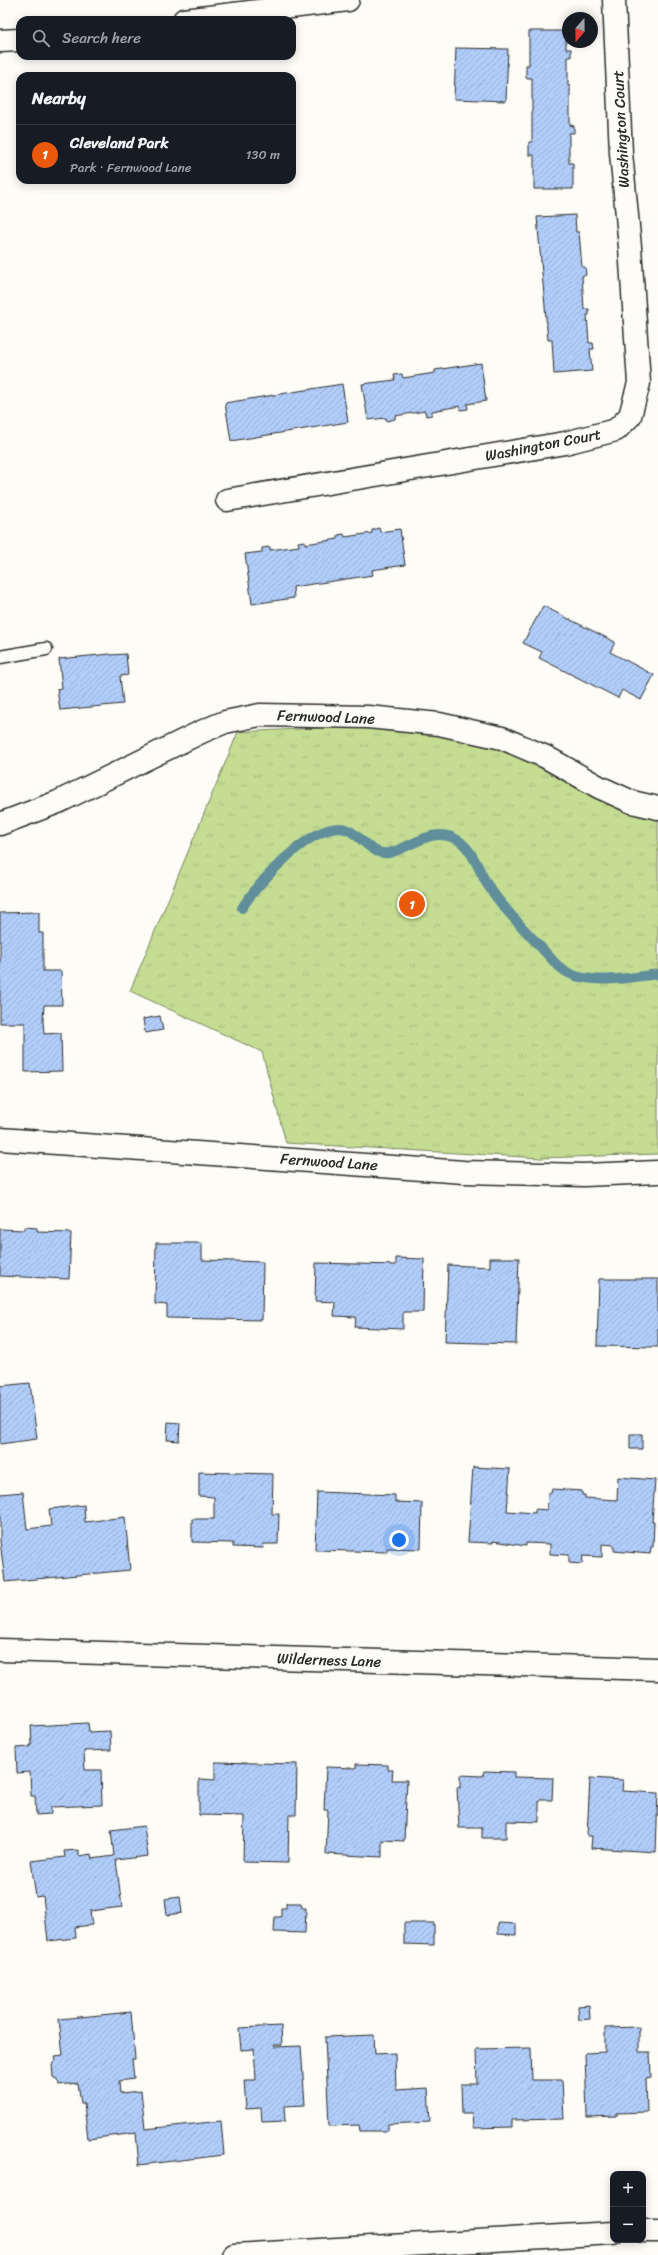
<!DOCTYPE html>
<html lang="en">
<head>
<meta charset="utf-8">
<style>
	body { margin:0; font-family:Sriracha,sans-serif; background:#20242c; color:#f1f3f6 }
	.controls { position:absolute; right:12px; bottom:12px; display:grid; overflow:hidden; border-radius:8px; box-shadow:0 2px 10px #0003 }
	.controls button { width:36px; height:36px; display:grid; place-items:center; padding:0; border:0; border-bottom:1px solid #363941; background:#171b24; color:#f1f3f6; font:20px sans-serif }
	.compass { position:absolute; left:562px; top:12px; width:36px; height:36px; border-radius:50%; background:#171b24; box-shadow:0 2px 10px #0003; rotate:200deg }
	.you { position:absolute; left:399px; top:1540px; width:14px; height:14px; margin:-10px; border:3px solid #fff; border-radius:50%; background:#1a73e8; box-shadow:0 0 0 6px #1a73e833 }
	.badge { display:grid; place-items:center; width:26px; height:26px; border-radius:50%; background:#ea580c; color:#fff; font-size:13px; font-weight:700 }
	.pin { position:absolute; translate:-50% -50%; border:2px solid #fff; box-shadow:0 1px 4px #0006 }
	.list { margin:0; padding:0; list-style:none }
	h2 { display:flex; justify-content:space-between; align-items:center; height:52px; margin:0; padding:0 16px; font-size:17px }
	h2 small { font-size:13px; font-weight:400; color:#9ea1a6 }
	.list li { display:grid; grid-template-columns:26px 1fr auto; gap:12px; align-items:center; box-sizing:border-box; height:60px; padding:0 16px; border-top:1px solid #363941 }
	.list b { display:block; font-size:15px; white-space:nowrap }
	.list p { margin:0; font-size:13px; white-space:nowrap; color:#9ea1a6 }
	.list em { font-size:13px; font-style:normal; color:#9ea1a6 }
	.icon { flex:none; width:22px; height:22px; fill:none; stroke:currentColor; stroke-width:2; stroke-linecap:round; stroke-linejoin:round }
	.map { position:relative; flex:none; width:658px; height:2255px; overflow:hidden }
	.search { position:absolute; background:#171b24; box-shadow:0 2px 10px #0003; left:16px; top:16px; width:280px; height:44px; display:flex; align-items:center; gap:10px; box-sizing:border-box; padding:0 14px; border-radius:12px; color:#9ea1a6; font-size:15px }
	.panel { position:absolute; background:#171b24; box-shadow:0 2px 10px #0003; left:16px; top:72px; width:280px; height:112px; border-radius:12px }
	.map>svg:first-child { display:block }
	.grass { fill:url(#grass-tufts); stroke:#78845f }
	.lines { fill:none; stroke-linecap:round; stroke-linejoin:round }
	.stream { stroke:#618f9b; stroke-width:10 }
	.building { fill:url(#building-hatch); stroke:#2b2b2b }
	.lane-casing { stroke:#2b2b2b; stroke-width:15 }
	.street-casing { stroke:#2b2b2b; stroke-width:25 }
	.lane { stroke:#fdfcf7; stroke-width:12 }
	.street { stroke:#fdfcf7; stroke-width:22 }
	.labels { text-anchor:middle; dominant-baseline:central; stroke-width:3.5; stroke-linejoin:round; paint-order:stroke }
	.street-label { font-size:15px; fill:#2b2b2b; stroke:#fdfcf7 }
</style>
</head>
<body>
<div class="map">
<svg width="658" height="2255" viewBox="0 0 658 2255">
	<defs>
		<pattern id="grass-tufts" width="24" height="20" patternUnits="userSpaceOnUse"><rect width="24" height="20" fill="#c5dd93"/><path d="M3 7l-1-3M5 7V3M7 7l1-3M15 17l-1-3M17 17v-4M19 17l1-3" fill="none" stroke="#a9be7f"/></pattern>
		<pattern id="building-hatch" width="6" height="6" patternUnits="userSpaceOnUse"><rect width="6" height="6" fill="#b1cdfa"/><path d="M-1 1l2-2M0 6l6-6M5 7l2-2" fill="none" stroke="#98b0d6"/></pattern>
	</defs>
	<rect width="100%" height="100%" fill="#fdfcf7"/>
	<filter id="ink" filterUnits="userSpaceOnUse"><feTurbulence type="fractalNoise" baseFrequency=".025" numOctaves="2"/><feDisplacementMap in="SourceGraphic" scale="8" xChannelSelector="R" yChannelSelector="G"/><feConvolveMatrix kernelMatrix="1 2 1 2 8 2 1 2 1" color-interpolation-filters="sRGB"/></filter>
	<g filter="url(#ink)">
		<path class="grass" d="M 359,726 L 485,738 L 527,757 L 638,815 L 658,817 L 658,1154 L 541,1158 L 286,1143 L 262,1052 L 130,991 L 238,732 Z"/>
		<g class="lines">
			<path class="stream" d="M 242,908 C 256,885 317,816 348,830 C 361,836 372,856 389,853 C 411,848 431,827 454,838 C 471,845 478,869 487,884 C 503,909 526,931 546,953 C 551,958 555,964 561,968 C 565,972 574,976 580,977 C 605,983 633,977 658,974"/>
		</g>
		<path class="building" d="M 529,31 L 566,31 L 566,49 L 571,49 L 571,57 L 568,57 L 568,86 L 570,86 L 570,125 L 574,126 L 574,133 L 569,133 L 569,163 L 573,163 L 573,189 L 534,189 L 534,155 L 529,155 L 529,142 L 532,142 L 532,78 L 526,78 L 526,65 L 529,65 Z
			M 456,48 L 508,49 L 506,101 L 454,99 Z
			M 575,215 L 576,232 L 579,232 L 582,267 L 585,267 L 586,275 L 582,276 L 584,309 L 589,309 L 589,315 L 587,315 L 589,343 L 593,343 L 594,349 L 590,349 L 592,371 L 554,374 L 552,340 L 548,340 L 537,217 Z
			M 481,363 L 486,401 L 467,404 L 468,409 L 460,410 L 460,406 L 432,411 L 432,415 L 426,416 L 425,411 L 395,416 L 395,419 L 387,421 L 386,418 L 368,420 L 362,384 L 395,380 L 394,375 L 402,374 L 403,378 L 435,373 L 435,370 Z
			M 342,384 L 348,422 L 231,441 L 225,403 Z
			M 379,528 L 380,532 L 400,529 L 405,565 L 372,570 L 373,575 L 293,587 L 294,598 L 252,604 L 245,554 L 262,552 L 262,548 L 270,547 L 270,550 L 299,546 L 298,542 L 305,541 L 305,544 L 338,539 L 338,535 L 344,534 L 345,537 L 372,533 L 372,530 Z
			M 543,606 L 615,642 L 610,652 L 654,675 L 641,700 L 622,690 L 618,698 L 539,658 L 542,652 L 523,643 Z
			M 110,654 L 111,655 L 126,654 L 128,675 L 120,676 L 123,704 L 60,710 L 57,689 L 62,688 L 59,659 Z
			M 39,912 L 39,933 L 43,933 L 43,971 L 61,971 L 62,1005 L 44,1005 L 43,1021 L 44,1034 L 61,1033 L 62,1071 L 25,1072 L 25,1023 L 0,1023 L 0,913 Z
			M 160,1016 L 163,1030 L 145,1033 L 143,1019 Z
			M 24,1227 L 37,1228 L 37,1232 L 71,1233 L 69,1279 L 0,1276 L 0,1229 L 24,1230 Z
			M 156,1243 L 202,1243 L 202,1260 L 263,1262 L 262,1320 L 167,1318 L 167,1305 L 155,1304 Z
			M 396,1258 L 424,1259 L 423,1312 L 403,1312 L 403,1329 L 355,1327 L 356,1317 L 334,1316 L 335,1302 L 315,1301 L 316,1263 L 396,1265 Z
			M 490,1258 L 519,1258 L 516,1344 L 445,1342 L 448,1265 L 490,1267 Z
			M 599,1279 L 658,1279 L 658,1347 L 597,1346 Z
			M 30,1383 L 37,1439 L 0,1444 L 0,1386 Z
			M 168,1422 L 180,1423 L 179,1441 L 167,1440 Z
			M 630,1434 L 642,1434 L 642,1449 L 630,1449 Z
			M 473,1467 L 510,1469 L 507,1511 L 535,1513 L 535,1509 L 547,1510 L 548,1493 L 551,1493 L 552,1489 L 582,1491 L 582,1495 L 585,1495 L 585,1498 L 617,1500 L 618,1477 L 655,1480 L 652,1522 L 654,1522 L 653,1547 L 651,1547 L 650,1554 L 614,1551 L 614,1545 L 602,1544 L 602,1557 L 583,1556 L 582,1564 L 569,1563 L 569,1555 L 550,1554 L 550,1544 L 526,1543 L 526,1546 L 493,1541 L 493,1543 L 468,1542 Z
			M 199,1472 L 273,1474 L 272,1514 L 279,1514 L 278,1544 L 264,1544 L 263,1548 L 233,1547 L 233,1543 L 192,1542 L 192,1519 L 214,1519 L 214,1497 L 199,1496 Z
			M 23,1492 L 27,1529 L 51,1526 L 49,1509 L 84,1505 L 85,1522 L 125,1517 L 130,1570 L 5,1582 L 0,1541 L 0,1494 Z
			M 317,1492 L 395,1495 L 395,1502 L 422,1503 L 421,1549 L 387,1548 L 387,1552 L 315,1550 Z
			M 88,1723 L 89,1732 L 110,1731 L 111,1750 L 84,1751 L 85,1770 L 101,1770 L 102,1805 L 51,1807 L 51,1814 L 36,1815 L 35,1796 L 31,1796 L 30,1772 L 17,1773 L 16,1748 L 30,1747 L 30,1745 L 32,1745 L 31,1726 Z
			M 215,1762 L 297,1764 L 296,1815 L 289,1815 L 288,1863 L 243,1862 L 244,1816 L 199,1815 L 199,1779 L 215,1780 Z
			M 356,1764 L 388,1765 L 388,1770 L 393,1770 L 392,1780 L 407,1780 L 404,1841 L 382,1840 L 382,1857 L 326,1854 L 328,1810 L 324,1810 L 326,1767 L 356,1768 Z
			M 484,1771 L 514,1772 L 514,1777 L 553,1778 L 552,1800 L 539,1800 L 539,1822 L 506,1821 L 506,1838 L 482,1838 L 482,1828 L 459,1828 L 457,1787 L 460,1788 L 460,1775 L 483,1776 Z
			M 590,1778 L 623,1780 L 622,1791 L 658,1793 L 656,1852 L 591,1848 L 592,1836 L 587,1836 Z
			M 144,1826 L 148,1856 L 116,1860 L 122,1907 L 90,1911 L 92,1925 L 75,1927 L 76,1938 L 48,1941 L 43,1896 L 36,1897 L 31,1861 L 65,1857 L 64,1851 L 79,1850 L 79,1856 L 91,1854 L 92,1859 L 114,1856 L 111,1830 Z
			M 180,1897 L 182,1913 L 167,1915 L 165,1899 Z
			M 286,1903 L 301,1903 L 302,1908 L 306,1908 L 305,1933 L 274,1932 L 275,1917 L 281,1917 L 281,1908 L 286,1908 Z
			M 404,1923 L 434,1923 L 434,1945 L 404,1944 Z
			M 498,1923 L 516,1924 L 516,1935 L 498,1934 Z
			M 589,2005 L 590,2019 L 579,2020 L 578,2006 Z
			M 131,2012 L 135,2059 L 132,2059 L 134,2079 L 119,2081 L 120,2093 L 141,2091 L 145,2129 L 221,2121 L 224,2155 L 139,2165 L 136,2133 L 88,2139 L 84,2104 L 81,2104 L 78,2083 L 59,2085 L 58,2079 L 53,2077 L 52,2064 L 56,2060 L 55,2056 L 63,2055 L 59,2019 Z
			M 281,2026 L 282,2045 L 274,2045 L 275,2047 L 301,2046 L 305,2105 L 284,2106 L 285,2121 L 262,2122 L 261,2108 L 246,2109 L 244,2080 L 256,2080 L 254,2049 L 241,2050 L 239,2028 Z
			M 639,2027 L 639,2052 L 650,2052 L 651,2077 L 646,2078 L 647,2112 L 617,2113 L 617,2116 L 587,2117 L 585,2053 L 605,2052 L 605,2028 Z
			M 374,2035 L 375,2054 L 395,2053 L 396,2090 L 428,2088 L 430,2122 L 388,2124 L 388,2131 L 360,2131 L 359,2125 L 329,2126 L 325,2037 Z
			M 531,2048 L 532,2080 L 562,2080 L 564,2119 L 512,2120 L 512,2127 L 473,2128 L 472,2113 L 462,2113 L 461,2084 L 477,2084 L 476,2049 Z"/>
		<g class="lines">
			<defs>
				<path id="lane" d="M 0,657 L 46,649"/>
				<path id="street" d="M 184,20 L 348,0
					M 0,41 L 20,40
					M 227,500 L 565,443 L 616,430 L 630,416 L 639,383 L 630,247 L 621,153 L 614,0
					M 0,824 L 58,802 L 201,732 L 225,722 L 260,715 L 368,717 L 439,724 L 502,738 L 546,757 L 599,787 L 632,802 L 658,808
					M 0,1139 L 464,1172 L 583,1175 L 658,1172
					M 0,1650 L 658,1669
					M 643,2231 L 658,2231
					M 234,2255 L 613,2233"/>
			</defs>
			<use href="#lane" class="lane-casing"/>
			<use href="#street" class="street-casing"/>
			<use href="#lane" class="lane"/>
			<use href="#street" class="street"/>
		</g>
	</g>
	<g class="labels">
		<g class="street-label">
			<text transform="translate(621 129) rotate(-93)">Washington Court</text>
			<text transform="translate(543 445) rotate(-11)">Washington Court</text>
			<text transform="translate(326 717) rotate(2)">Fernwood Lane</text>
			<text transform="translate(329 1162) rotate(4)">Fernwood Lane</text>
			<text transform="translate(329 1660) rotate(2)">Wilderness Lane</text>
		</g>
	</g>
</svg>
<div class="controls">
<button>+</button>
<button>−</button>
</div>
<svg class="compass" viewBox="-18 -18 36 36"><path d="M0-13l5 13h-10z" fill="#e53935"/><path d="M0 13l5-13h-10z" fill="#9ea1a6"/></svg>
<div class="you"></div>
<div class="pin badge" style="left:412px;top:904px">1</div>
<div class="search"><svg class="icon" aria-label="search" viewBox="0 0 24 24"><circle cx="10" cy="10" r="6"/><path d="M15 15l6 6"/></svg>Search here</div>
<section class="panel">
<h2>Nearby<small></small></h2>
<ul class="list">
<li><span class="badge">1</span><div><b>Cleveland Park</b><p>Park · Fernwood Lane</p></div><em>130 m</em></li>
</ul>
</section>
</div>
</body>
</html>
